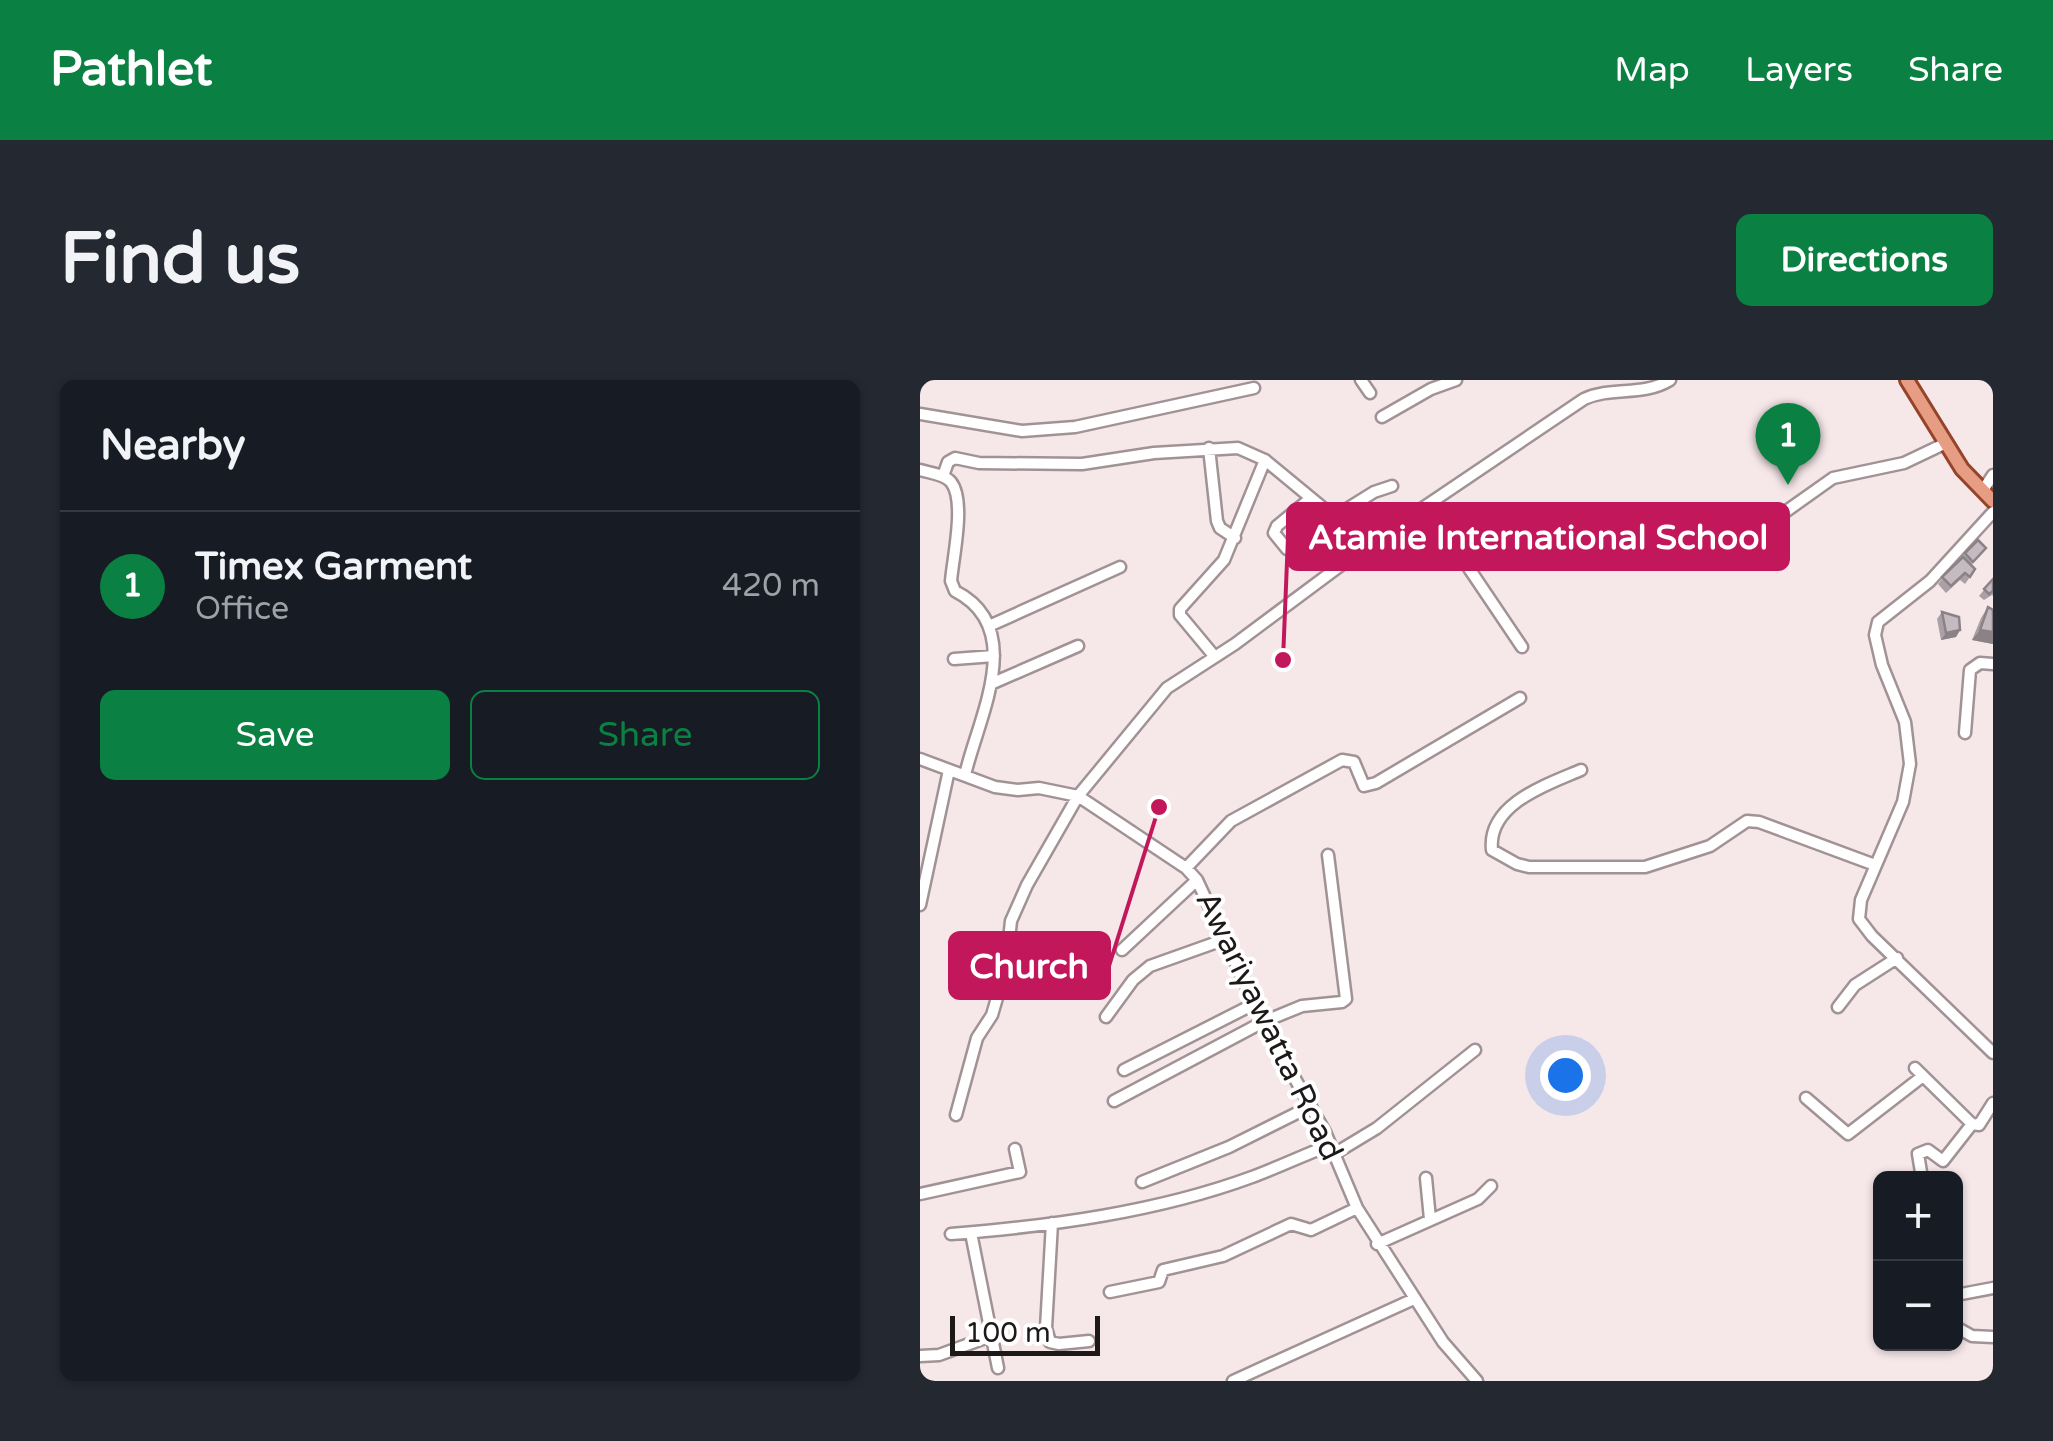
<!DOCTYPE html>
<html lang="en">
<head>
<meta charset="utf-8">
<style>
	body { margin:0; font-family:"Varela Round",sans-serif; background:#242831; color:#f1f3f6 }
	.controls { position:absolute; right:30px; bottom:30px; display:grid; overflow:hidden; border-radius:15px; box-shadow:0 2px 8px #0004 }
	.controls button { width:90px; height:90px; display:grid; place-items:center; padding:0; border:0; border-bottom:2px solid #363941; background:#171b24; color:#f1f3f6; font:50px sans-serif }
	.scale { position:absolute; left:30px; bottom:25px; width:150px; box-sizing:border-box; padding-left:10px; border:5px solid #1e1919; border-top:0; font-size:28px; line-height:35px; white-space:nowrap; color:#1e1919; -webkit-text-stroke:8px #fff; paint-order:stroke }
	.you { position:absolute; left:645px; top:695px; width:35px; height:35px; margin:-25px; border:8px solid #fff; border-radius:50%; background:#1a73e8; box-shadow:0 0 0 15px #1a73e833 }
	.badge { display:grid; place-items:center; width:65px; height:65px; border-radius:50%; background:#0b8043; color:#fff; font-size:32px; font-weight:700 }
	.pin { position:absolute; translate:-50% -82px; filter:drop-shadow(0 2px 5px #0008) }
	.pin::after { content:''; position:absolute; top:52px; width:35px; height:30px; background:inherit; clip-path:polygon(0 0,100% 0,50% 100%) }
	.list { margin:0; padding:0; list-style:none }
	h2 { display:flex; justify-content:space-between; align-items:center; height:130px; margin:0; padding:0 40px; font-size:42px }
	h2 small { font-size:32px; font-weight:400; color:#9ea1a6 }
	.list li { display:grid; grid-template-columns:65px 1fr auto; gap:30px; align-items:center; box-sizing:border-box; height:150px; padding:0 40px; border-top:2px solid #363941 }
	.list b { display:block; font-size:38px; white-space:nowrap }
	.list p { margin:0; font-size:32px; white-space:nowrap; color:#9ea1a6 }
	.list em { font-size:32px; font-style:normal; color:#9ea1a6 }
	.actions { display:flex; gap:20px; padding:30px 40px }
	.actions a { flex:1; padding:22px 0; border:2px solid #0b8043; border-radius:15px; text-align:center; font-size:35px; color:#0b8043 }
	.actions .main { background:#0b8043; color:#fff }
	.map { position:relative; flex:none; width:1073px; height:1001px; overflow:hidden; border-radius:15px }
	header { display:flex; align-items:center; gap:60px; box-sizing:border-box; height:140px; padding:0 50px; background:#0b8043; color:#fff }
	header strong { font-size:48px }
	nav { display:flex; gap:55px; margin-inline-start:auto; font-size:35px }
	.intro { display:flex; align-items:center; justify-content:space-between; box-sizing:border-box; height:240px; padding:0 60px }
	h1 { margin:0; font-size:70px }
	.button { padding:25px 45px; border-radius:15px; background:#0b8043; color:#fff; font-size:35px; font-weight:700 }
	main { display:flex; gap:60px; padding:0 60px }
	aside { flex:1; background:#171b24; border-radius:15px; box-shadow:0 2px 8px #0004 }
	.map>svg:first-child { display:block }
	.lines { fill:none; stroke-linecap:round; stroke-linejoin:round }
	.minor-casing { stroke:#a19395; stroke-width:15 }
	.major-casing { stroke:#954429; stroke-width:18 }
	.minor { stroke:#fff; stroke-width:10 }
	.major { stroke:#e69d84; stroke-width:12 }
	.wall { fill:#aaa0a6 }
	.shaded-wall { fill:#8b8287 }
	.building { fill:#c6bac1; stroke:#8b8287; stroke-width:2.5 }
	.labels { text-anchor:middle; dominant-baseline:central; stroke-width:8; stroke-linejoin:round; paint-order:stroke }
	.street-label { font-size:32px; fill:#1e1919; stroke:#fff }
	.leader { fill:none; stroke:#c2185b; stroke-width:4 }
	.callout-dot { fill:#c2185b; stroke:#fff; stroke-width:4 }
	.callout { fill:#c2185b; stroke:#c2185b; stroke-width:4 }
	.callout-label { font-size:35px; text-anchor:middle; font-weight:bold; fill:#fff }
</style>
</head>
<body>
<header>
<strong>Pathlet</strong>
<nav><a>Map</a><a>Layers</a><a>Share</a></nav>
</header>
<div class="intro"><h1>Find us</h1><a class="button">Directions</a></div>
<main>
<aside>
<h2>Nearby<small></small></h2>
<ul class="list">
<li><span class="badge">1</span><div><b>Timex Garment</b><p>Office</p></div><em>420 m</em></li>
</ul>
<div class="actions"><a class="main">Save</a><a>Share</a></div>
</aside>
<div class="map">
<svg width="1073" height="1001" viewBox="0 0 1073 1001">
	<rect width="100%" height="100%" fill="#f6e7e9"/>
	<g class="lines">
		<defs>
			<path id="minor" d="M 441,0 L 450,13
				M 0,34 L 102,51 L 155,47 L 334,8
				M 462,37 L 511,9 L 536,0
				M 289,68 L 297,141 L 300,148 L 315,158
				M 0,90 C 10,93 24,94 31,102 C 46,121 33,177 31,201 L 35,211 C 108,248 58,338 45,395
				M 23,96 L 28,82 L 35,78 L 59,83 L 162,84 L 234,73 L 318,68 L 345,80 L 448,165
				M 1063,110 L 1073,95
				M 507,126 L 602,267
				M 1073,132 L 1010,201 L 958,242 L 955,255 L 962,285 L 985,342 L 990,384 L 983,422 L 941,520 L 939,539 L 952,556 L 1073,673
				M 414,137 L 454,112 L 472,106
				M 827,159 L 913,98 L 984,83 L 1026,63
				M 367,169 L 354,153 L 357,146 L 391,118
				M 69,246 L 200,187
				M 295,277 L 260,235 L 260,229 L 304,180 L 345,80
				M 34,279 L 74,276
				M 73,303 L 158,266
				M 1045,353 L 1050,290 L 1060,283 L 1073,284
				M 0,379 L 75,407 L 98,410 L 119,408 L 158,416 L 266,488 L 277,500 L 343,642 L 405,752 L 437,828 L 523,962 L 557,1001
				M 661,390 C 628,404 567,424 572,470 L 597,484 L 609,487 L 725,487 L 790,466 L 827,441 L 839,442 L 955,485
				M 266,488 L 311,441 L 422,380 L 434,382 L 444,406 L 456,403 L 600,318
				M 0,525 L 29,390
				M 202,570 L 277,500
				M 918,627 L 935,605 L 977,578
				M 186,637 L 213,600 L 230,586 L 303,560
				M 995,688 L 1052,744 L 1059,745 L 1073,723
				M 204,690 L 334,624
				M 886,718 L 928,754 L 1003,696
				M 194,721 L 343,642 L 382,626 L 422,622 L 426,619 L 408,475
				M 36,735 L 57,658 L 72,635 L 86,587 L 91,541 L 107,505 L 158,416 L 247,308 L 315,264 L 448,165 L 664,19 C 692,6 722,17 750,0
				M 414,774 L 457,748 L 555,670
				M 506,798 L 510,839
				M 1002,798 L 998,774 L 1008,770 L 1023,781 L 1052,744
				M 222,802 L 309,767 L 391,726
				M 0,814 L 100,792 L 95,769
				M 132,843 L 126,948 L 130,962 L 139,964 L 169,961
				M 51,853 L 78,988
				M 31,854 C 131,846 237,832 332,797 C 359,787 384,775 410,765
				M 457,864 L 558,819 L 571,806
				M 190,912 L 239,902 L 243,890 L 303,876 L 371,844 L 391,850 L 437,828
				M 1036,915 L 1073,908
				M 1036,947 L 1052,956 L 1073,957
				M 0,976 L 19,975 L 71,956
				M 313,1001 L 494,919"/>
			<path id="major" d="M 987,0 L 1042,89 L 1073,121"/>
		</defs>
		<use href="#minor" class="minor-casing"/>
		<use href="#major" class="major-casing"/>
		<use href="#minor" class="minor"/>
		<use href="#major" class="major"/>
	</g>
	<path class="wall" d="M 1066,168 L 1051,185 L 1050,197 L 1045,204 L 1040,200 L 1026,213 L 1018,204 L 1045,173 Z
		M 1073,199 L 1073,216 L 1072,215 L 1064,220 L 1059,216 Z
		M 1068,227 L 1073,264 L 1052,260 L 1061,238 Z
		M 1022,232 L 1040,250 L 1036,257 L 1021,260 L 1017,239 Z"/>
	<path class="shaded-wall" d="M 1040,250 L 1036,257 L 1021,260 L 1026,253 Z
		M 1060,250 L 1073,252 L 1073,264 L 1052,260 Z"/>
	<path class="building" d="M 1058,160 L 1066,168 L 1053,182 L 1045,173 Z
		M 1043,177 L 1055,189 L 1050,197 L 1045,193 L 1031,206 L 1022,197 Z
		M 1073,199 L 1073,211 L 1069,214 L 1064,209 Z
		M 1068,227 L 1073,230 L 1073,252 L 1060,250 Z
		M 1022,232 L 1039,237 L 1040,250 L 1026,253 Z"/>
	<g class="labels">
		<g class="street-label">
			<text transform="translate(349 646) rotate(64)">Awariyawatta Road</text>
		</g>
	</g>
	<path class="leader" d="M363 280L368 157M239 427L189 586"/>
	<g class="callout-dot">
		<circle cx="363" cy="280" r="10"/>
		<circle cx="239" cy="427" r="10"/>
	</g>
	<g class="callout">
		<rect x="368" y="124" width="500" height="65" rx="10"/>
		<rect x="30" y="553" width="159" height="65" rx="10"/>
	</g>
	<g class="callout-label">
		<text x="618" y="169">Atamie International School</text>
		<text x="109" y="598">Church</text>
	</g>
</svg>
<div class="controls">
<button>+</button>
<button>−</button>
</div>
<div class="scale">100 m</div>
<div class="you"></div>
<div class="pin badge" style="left:868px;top:105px">1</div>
</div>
</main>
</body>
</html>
